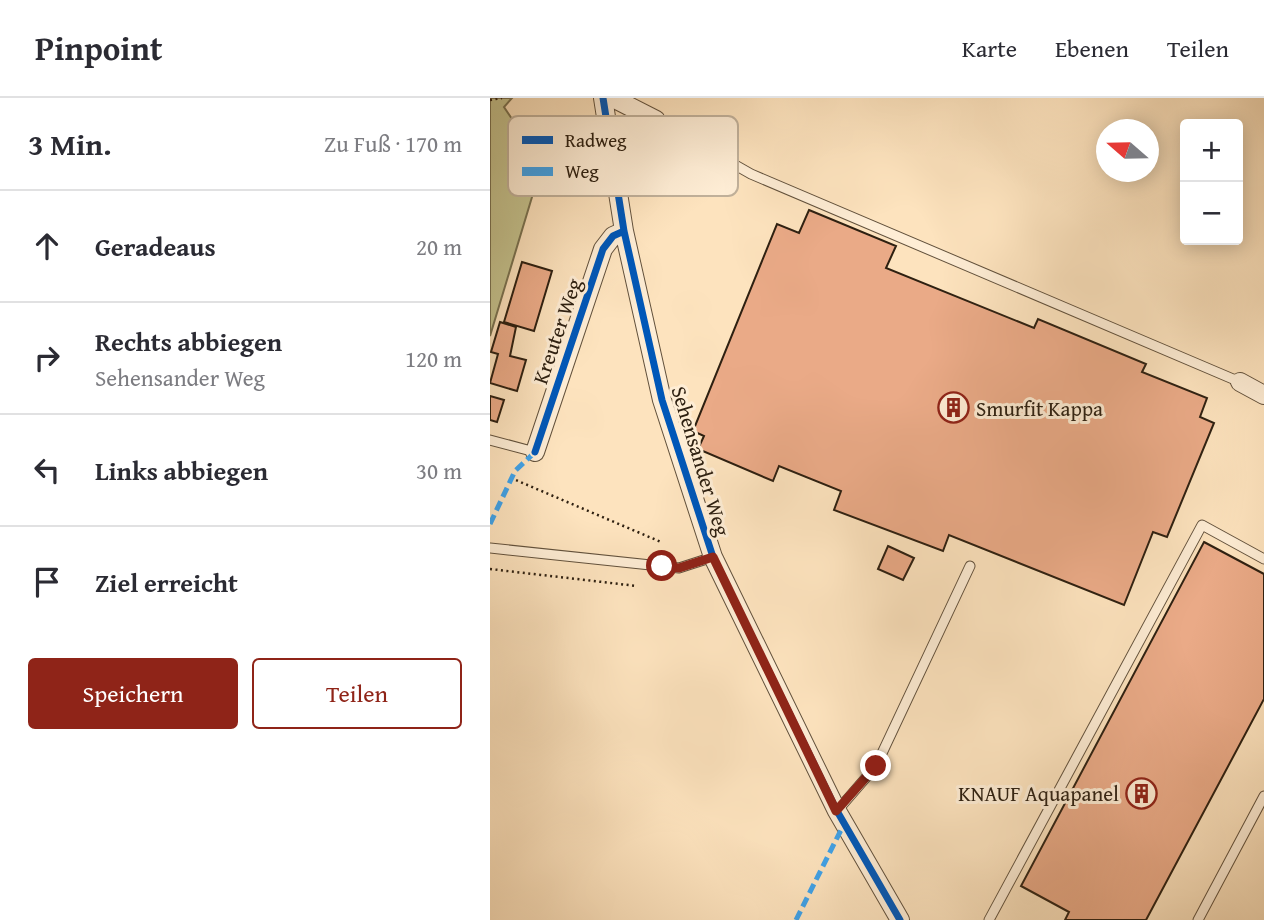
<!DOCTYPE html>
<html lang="de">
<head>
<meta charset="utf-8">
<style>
	body { margin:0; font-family:"Gentium Book Plus",serif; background:#f2f2f3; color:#2b2b33 }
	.controls { position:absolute; right:21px; top:21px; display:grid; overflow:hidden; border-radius:7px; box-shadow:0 4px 18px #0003 }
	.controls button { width:63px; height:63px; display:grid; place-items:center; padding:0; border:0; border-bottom:2px solid #e1e1e2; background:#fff; color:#2b2b33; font:35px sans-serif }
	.compass { position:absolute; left:606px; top:21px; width:63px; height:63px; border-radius:50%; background:#fff; box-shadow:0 4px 18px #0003; rotate:290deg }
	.stop { position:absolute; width:21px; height:21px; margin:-16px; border:5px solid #8f2418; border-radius:50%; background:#fff }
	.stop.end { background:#8f2418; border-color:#fff; box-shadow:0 2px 7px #0008 }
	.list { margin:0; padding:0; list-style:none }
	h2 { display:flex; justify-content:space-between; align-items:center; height:91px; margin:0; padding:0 28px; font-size:30px }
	h2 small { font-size:23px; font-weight:400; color:#7c7c81 }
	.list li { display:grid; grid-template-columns:46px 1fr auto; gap:21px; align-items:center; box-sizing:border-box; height:112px; padding:0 28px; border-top:2px solid #e1e1e2 }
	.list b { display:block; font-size:26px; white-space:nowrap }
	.list p { margin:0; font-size:23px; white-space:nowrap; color:#7c7c81 }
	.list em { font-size:23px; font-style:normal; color:#7c7c81 }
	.actions { display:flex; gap:14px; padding:21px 28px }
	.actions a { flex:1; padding:16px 0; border:2px solid #8f2418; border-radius:7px; text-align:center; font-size:24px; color:#8f2418 }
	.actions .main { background:#8f2418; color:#fff }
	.icon { flex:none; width:38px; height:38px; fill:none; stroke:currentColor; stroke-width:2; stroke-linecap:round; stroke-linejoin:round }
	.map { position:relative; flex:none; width:774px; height:822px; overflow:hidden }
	header { display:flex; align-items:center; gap:42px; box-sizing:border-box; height:98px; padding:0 35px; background:#fff; border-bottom:2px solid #e1e1e2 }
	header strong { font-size:33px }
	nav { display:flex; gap:38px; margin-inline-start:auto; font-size:24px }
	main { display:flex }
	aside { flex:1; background:#fff }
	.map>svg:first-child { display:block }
	.green { fill:#c4c28e; stroke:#797150; stroke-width:2 }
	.building { fill:#eaaa87; stroke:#2e2011; stroke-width:2 }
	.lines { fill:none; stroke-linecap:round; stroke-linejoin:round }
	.service-casing { stroke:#62513c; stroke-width:11 }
	.minor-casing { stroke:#62513c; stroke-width:20 }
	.path { stroke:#2e2011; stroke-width:2.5; stroke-dasharray:2 3.5; stroke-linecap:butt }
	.service { stroke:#feedd5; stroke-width:9 }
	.minor { stroke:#feedd5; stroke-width:18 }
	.quiet { stroke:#3ea2ea; stroke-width:5; stroke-dasharray:10 5; stroke-linecap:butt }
	.cycleway-casing { stroke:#feedd5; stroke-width:11 }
	.cycleway { stroke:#0057b8; stroke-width:7 }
	.route { stroke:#8f2418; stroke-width:9 }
	.labels { text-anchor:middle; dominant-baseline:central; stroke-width:6; stroke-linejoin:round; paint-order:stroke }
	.street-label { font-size:21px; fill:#2e2011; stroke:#feedd5 }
	.poi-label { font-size:21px; fill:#2e2011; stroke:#feedd5; text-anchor:start }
	.key { fill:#feedd5; stroke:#c0b09a; stroke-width:2 }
	.key-label { font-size:19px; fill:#2e2011 }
</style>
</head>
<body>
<header>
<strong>Pinpoint</strong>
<nav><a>Karte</a><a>Ebenen</a><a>Teilen</a></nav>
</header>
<main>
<aside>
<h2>3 Min.<small>Zu Fuß · 170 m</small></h2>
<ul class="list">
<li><svg class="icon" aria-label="ahead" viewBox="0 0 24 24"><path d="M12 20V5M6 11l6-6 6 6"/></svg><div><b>Geradeaus</b></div><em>20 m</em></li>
<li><svg class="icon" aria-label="right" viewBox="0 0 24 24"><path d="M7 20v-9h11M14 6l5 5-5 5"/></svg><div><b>Rechts abbiegen</b><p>Sehensander Weg</p></div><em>120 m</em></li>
<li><svg class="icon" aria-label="left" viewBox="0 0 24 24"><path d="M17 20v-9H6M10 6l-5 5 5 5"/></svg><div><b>Links abbiegen</b></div><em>30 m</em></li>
<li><svg class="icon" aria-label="arrive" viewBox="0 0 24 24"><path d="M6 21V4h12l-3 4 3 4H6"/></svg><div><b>Ziel erreicht</b></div></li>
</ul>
<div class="actions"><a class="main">Speichern</a><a>Teilen</a></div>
</aside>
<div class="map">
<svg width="774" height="822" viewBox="0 0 774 822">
	<rect width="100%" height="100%" fill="#fde3be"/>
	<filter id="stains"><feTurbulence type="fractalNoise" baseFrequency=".00286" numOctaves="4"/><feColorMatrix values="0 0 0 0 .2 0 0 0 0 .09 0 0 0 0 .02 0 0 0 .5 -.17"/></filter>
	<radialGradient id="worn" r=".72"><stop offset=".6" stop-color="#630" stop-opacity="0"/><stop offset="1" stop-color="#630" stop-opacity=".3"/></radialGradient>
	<path class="green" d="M 0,0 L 22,0 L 14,9 L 52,66 L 0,238 Z"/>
	<path class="building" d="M 319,112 L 406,148 L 396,170 L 544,230 L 548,221 L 656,266 L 652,274 L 717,300 L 710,319 L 724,325 L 677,439 L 663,434 L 634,507 L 459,437 L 453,453 L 344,412 L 351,393 L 289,368 L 283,383 L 208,351 L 214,338 L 203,333 L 287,126 L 309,135 Z
		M 32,164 L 62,173 L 44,233 L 14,224 Z
		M 10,224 L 26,229 L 20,258 L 36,262 L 27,293 L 0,285 L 8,256 L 1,254 Z
		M 0,298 L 14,302 L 7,324 L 0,322 Z
		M 714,444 L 774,476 L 774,601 L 656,822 L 575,822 L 579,814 L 531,788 Z
		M 398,448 L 424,460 L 413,482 L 388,471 Z"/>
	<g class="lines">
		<defs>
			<path id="service" d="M 166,22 L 261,76 L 750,284
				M 0,342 L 45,354
				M 0,450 L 189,470 L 223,459
				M 347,713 L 386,668 L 480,468
				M 499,822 L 712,427 L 774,461
				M 708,822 L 774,698"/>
			<path id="minor" d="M 113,0 L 134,133 L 172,302 L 223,459 L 347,713 L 410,822
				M 123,0 L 166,22
				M 750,284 L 774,297
				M 45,354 L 113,151 L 123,138 L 134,133"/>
		</defs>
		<use href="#service" class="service-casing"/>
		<use href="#minor" class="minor-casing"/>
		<path class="path" d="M 0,2 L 12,0
			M 21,380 L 171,444
			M 0,471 L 147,488"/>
		<use href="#service" class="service"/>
		<use href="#minor" class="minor"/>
		<path class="quiet" d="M 0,426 L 25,373 L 45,354
			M 306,822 L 354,726"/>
		<defs>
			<path id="cycleway" d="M 113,0 L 134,133 L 172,302 L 223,459 L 347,713 L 410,822
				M 45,354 L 113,151 L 123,138 L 134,133"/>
		</defs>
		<use href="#cycleway" class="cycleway-casing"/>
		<use href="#cycleway" class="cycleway"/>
	</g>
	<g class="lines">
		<path class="route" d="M 172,468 L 189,470 L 223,459 L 346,713 L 386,668"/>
	</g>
	<defs>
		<symbol id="building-ring" viewBox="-11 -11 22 22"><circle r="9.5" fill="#feedd5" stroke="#8f2418" stroke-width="1.5"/><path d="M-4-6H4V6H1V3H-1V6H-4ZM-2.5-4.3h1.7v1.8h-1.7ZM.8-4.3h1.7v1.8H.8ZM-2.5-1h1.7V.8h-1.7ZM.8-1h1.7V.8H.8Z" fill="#8f2418"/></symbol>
	</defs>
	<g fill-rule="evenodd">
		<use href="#building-ring" x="446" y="292" width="35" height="35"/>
		<use href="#building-ring" x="634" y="678" width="35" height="35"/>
	</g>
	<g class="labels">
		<g class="street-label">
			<text transform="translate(67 233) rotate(-71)">Kreuter Weg</text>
			<text transform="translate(211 363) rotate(73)">Sehensander Weg</text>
		</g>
		<g class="poi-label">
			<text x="486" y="310">Smurfit Kappa</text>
			<text x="629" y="695" text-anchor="end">KNAUF Aquapanel</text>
		</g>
	</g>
	<rect x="18" y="18" width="230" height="80" rx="10" class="key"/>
	<rect x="32" y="38" width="31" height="8" fill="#0057b8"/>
	<rect x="32" y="69" width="31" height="9" fill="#3ea2ea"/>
	<g class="key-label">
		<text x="75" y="49">Radweg</text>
		<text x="75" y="80">Weg</text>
	</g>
	<rect width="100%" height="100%" filter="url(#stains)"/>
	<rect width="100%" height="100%" fill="url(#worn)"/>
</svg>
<div class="controls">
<button>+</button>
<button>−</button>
</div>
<svg class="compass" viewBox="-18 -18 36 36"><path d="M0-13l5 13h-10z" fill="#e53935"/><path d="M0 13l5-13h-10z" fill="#7c7c81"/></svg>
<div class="stop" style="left:172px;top:468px"></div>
<div class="stop end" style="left:386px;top:668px"></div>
</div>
</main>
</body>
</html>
